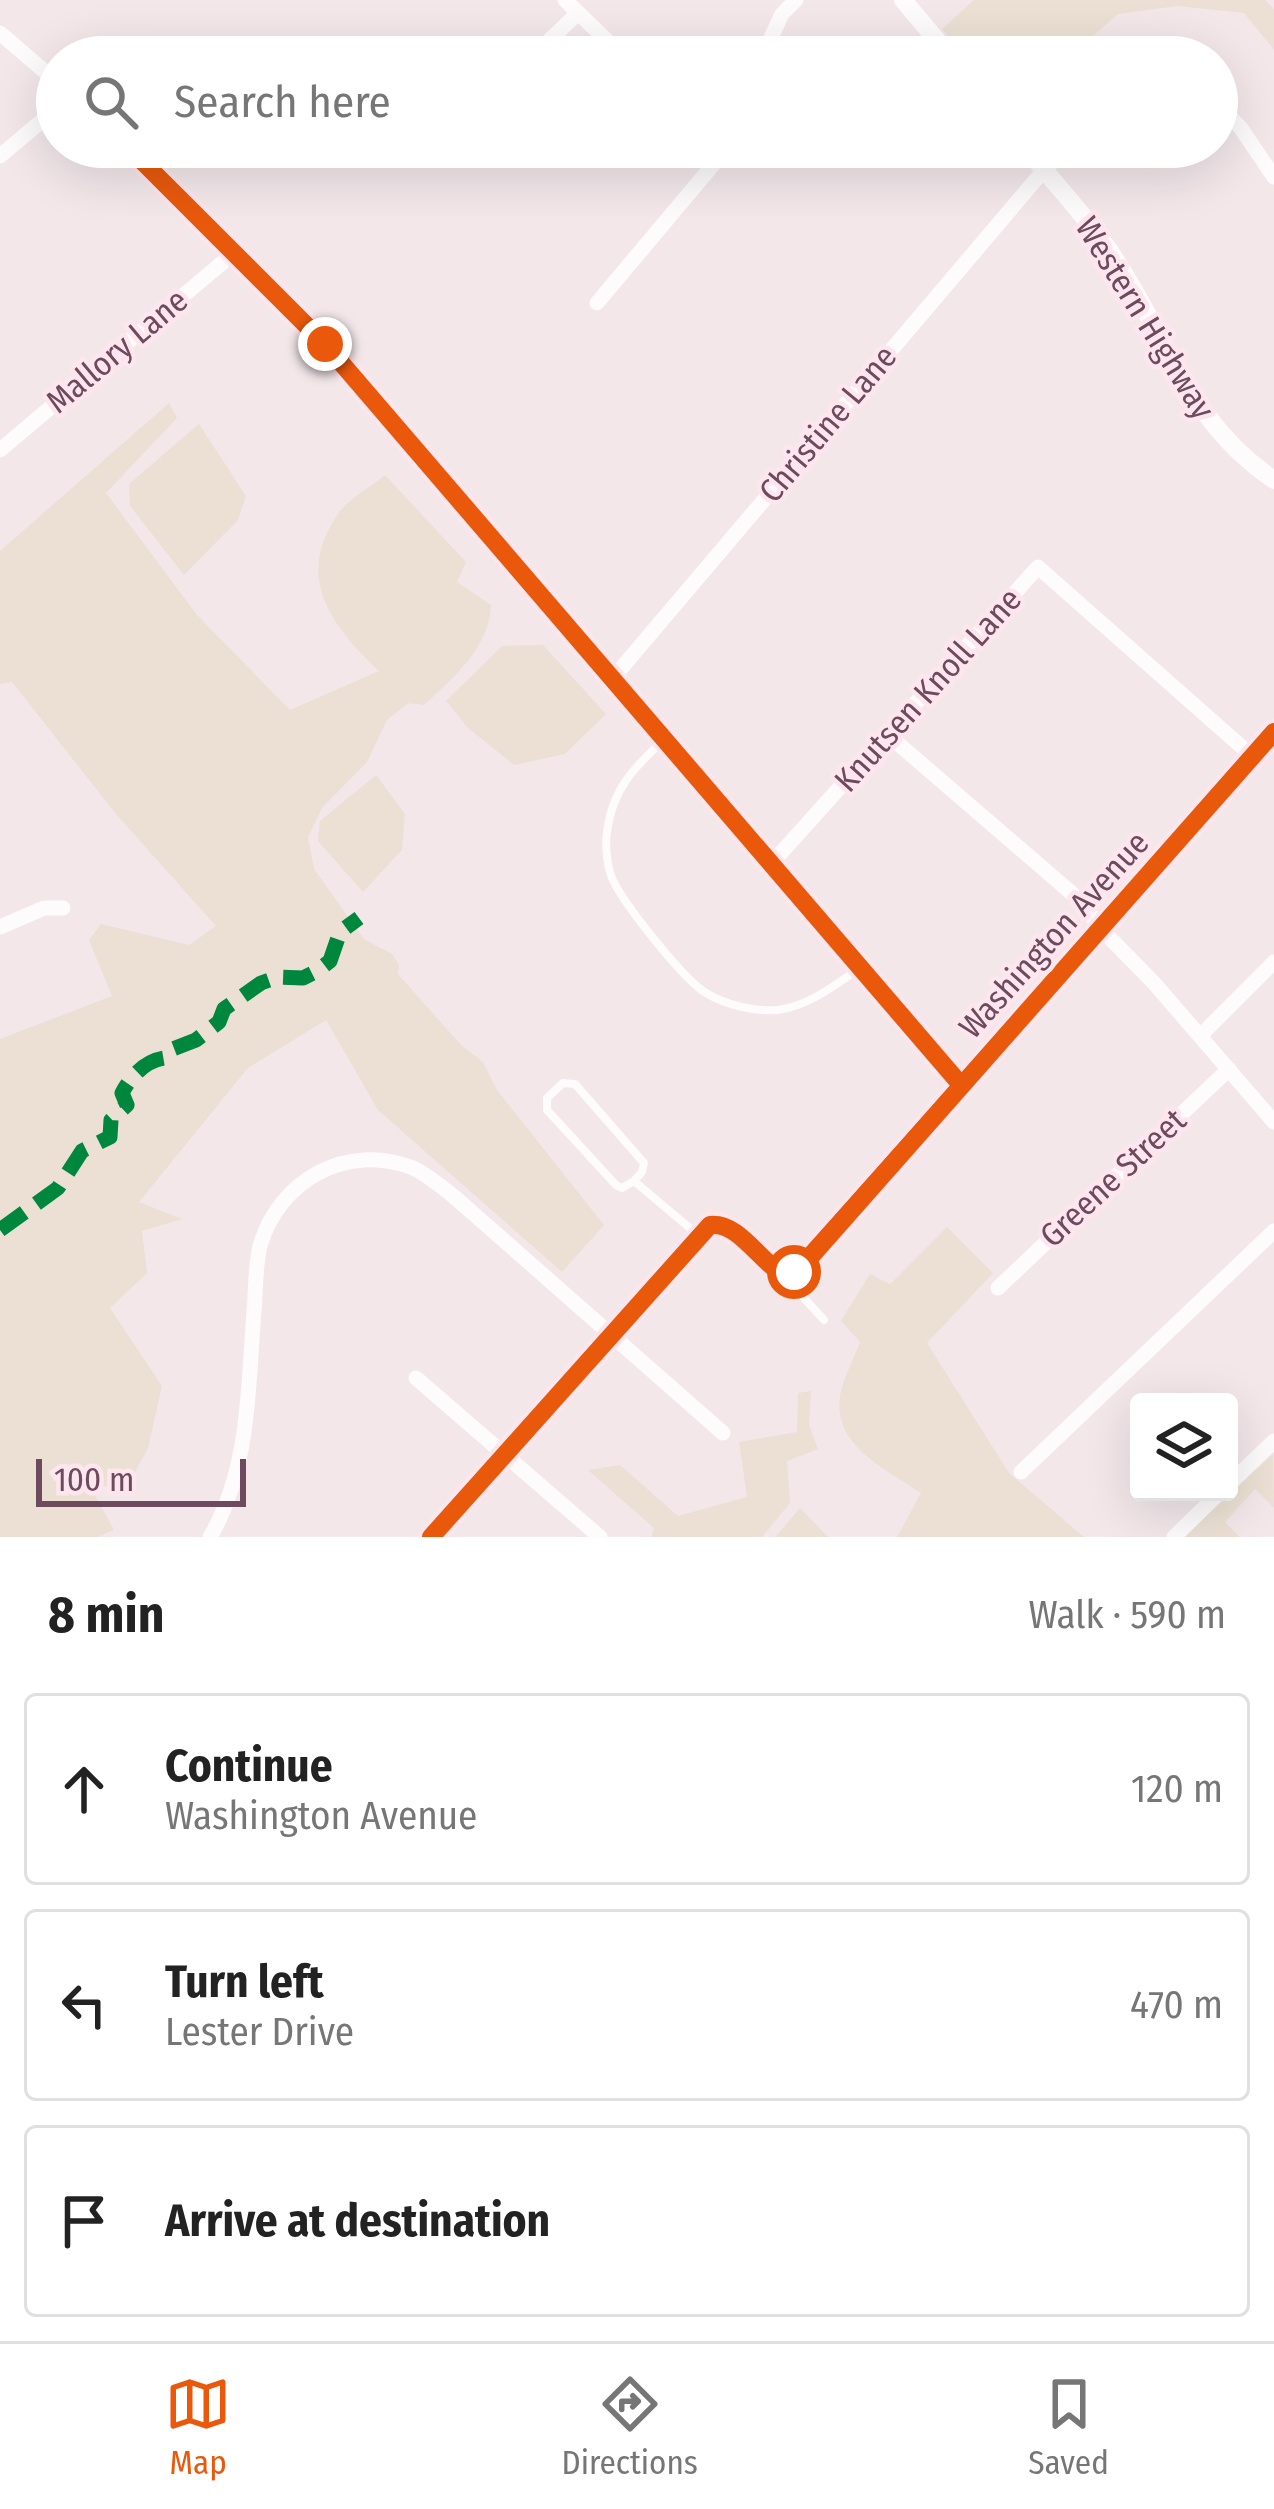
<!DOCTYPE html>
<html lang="en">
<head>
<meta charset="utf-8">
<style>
	body { margin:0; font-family:"Fira Sans Condensed",sans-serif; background:#f2f2f2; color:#222 }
	.controls { position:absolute; right:36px; bottom:36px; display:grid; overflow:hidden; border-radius:12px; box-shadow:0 12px 48px #0002 }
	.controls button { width:108px; height:108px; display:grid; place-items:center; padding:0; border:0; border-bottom:3px solid #e0e0e0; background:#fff; color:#222; font:60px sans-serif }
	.scale { position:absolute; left:36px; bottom:30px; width:210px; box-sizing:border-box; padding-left:12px; border:6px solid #6e4a5e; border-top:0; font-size:33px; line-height:42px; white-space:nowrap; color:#6e4a5e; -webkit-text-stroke:9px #fde6ed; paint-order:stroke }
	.stop { position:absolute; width:36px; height:36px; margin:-27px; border:9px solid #ea580c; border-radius:50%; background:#fff }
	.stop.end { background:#ea580c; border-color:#fff; box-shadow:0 3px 12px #0008 }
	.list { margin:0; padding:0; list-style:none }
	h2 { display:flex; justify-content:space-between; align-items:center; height:156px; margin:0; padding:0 48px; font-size:51px }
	h2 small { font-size:39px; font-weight:400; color:#767676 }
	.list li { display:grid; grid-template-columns:78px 1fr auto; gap:36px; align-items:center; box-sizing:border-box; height:192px; margin:0 24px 24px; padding:0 24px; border:3px solid #e0e0e0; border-radius:12px }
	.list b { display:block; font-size:45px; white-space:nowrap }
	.list p { margin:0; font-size:39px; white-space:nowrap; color:#767676 }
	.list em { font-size:39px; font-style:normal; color:#767676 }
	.icon { flex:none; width:66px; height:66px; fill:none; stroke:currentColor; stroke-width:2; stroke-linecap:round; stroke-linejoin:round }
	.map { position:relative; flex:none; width:1274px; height:1537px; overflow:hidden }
	.search { position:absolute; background:#fff; box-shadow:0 12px 48px #0002; left:36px; right:36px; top:36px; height:132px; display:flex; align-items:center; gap:30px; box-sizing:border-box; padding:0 42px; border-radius:66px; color:#767676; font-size:45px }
	.sheet { height:804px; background:#fff }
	nav { display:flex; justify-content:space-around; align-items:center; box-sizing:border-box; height:168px; border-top:3px solid #e0e0e0; background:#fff; font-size:33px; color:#767676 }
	nav a { display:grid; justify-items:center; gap:6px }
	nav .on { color:#ea580c }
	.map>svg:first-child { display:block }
	.green { fill:#ebe0d3 }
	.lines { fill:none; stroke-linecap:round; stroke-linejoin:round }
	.service { stroke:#fdfbfc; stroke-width:8 }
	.minor { stroke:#fdfbfc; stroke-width:15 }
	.tertiary { stroke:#fdfbfc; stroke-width:18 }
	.quiet { stroke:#00873e; stroke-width:15; stroke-dasharray:30 15; stroke-linecap:butt }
	.cycleway-casing { stroke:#fde6ed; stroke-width:26 }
	.cycleway { stroke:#e8590c; stroke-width:18 }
	.route { stroke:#ea580c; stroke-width:15 }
	.labels { text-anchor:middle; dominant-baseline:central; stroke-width:9; stroke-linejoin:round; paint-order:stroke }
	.street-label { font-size:33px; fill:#6e4a5e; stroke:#fde6ed }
</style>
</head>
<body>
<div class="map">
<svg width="1274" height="1537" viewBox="0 0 1274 1537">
	<rect width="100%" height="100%" fill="#f3e7ea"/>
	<path class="green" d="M 974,0 L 1265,0 L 1274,9 L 1274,50 L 1244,13 L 1177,6 L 1118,14 L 1069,57 L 966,57 L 942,29 Z
		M 169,403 L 177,418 L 106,493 L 197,615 L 290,710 L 379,671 C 329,624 293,574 341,510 C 352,497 372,486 385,475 L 466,562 L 457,582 L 491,605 C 490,647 453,678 424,705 L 408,703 L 387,720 L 367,762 L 322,808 L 308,837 L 314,869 L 364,939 L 392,954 L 399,965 L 398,974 L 461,1045 L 483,1062 L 497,1090 L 604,1225 L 562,1272 L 378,1110 L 326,1020 L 248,1068 L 139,1202 L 182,1219 L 142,1231 L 147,1273 L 110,1308 L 162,1386 L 148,1448 L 129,1483 L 91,1488 L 114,1530 L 97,1537 L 0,1537 L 0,1039 L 112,996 L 89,940 L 101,924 L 189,945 L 216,926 L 116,814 L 12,682 L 0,684 L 0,551 Z
		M 199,424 L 246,496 L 238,520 L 184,575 L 130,506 L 129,484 Z
		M 543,645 L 606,714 L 565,754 L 514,765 L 468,728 L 446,701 L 502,646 Z
		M 376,775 L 405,814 L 402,850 L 363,892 L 318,841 L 320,821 Z
		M 947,1227 L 993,1273 L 927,1343 L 1009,1473 L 1084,1537 L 897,1537 L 921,1493 C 888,1470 832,1446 840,1396 C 843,1378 854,1359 860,1342 L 841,1321 L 870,1274 L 890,1284 Z
		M 811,1391 L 809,1425 L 818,1449 L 787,1461 L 790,1503 L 762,1537 L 651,1537 L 654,1528 L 588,1470 L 620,1465 L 678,1516 L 747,1497 L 739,1442 L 797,1432 L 798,1393 Z
		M 1273,1454 L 1274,1508 L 1255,1489 L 1225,1522 L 1240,1537 L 1184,1537 Z
		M 800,1508 L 828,1537 L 775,1537 Z"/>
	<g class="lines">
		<path class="service" d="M 664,740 C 634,767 612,790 607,832 C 605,844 607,866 612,878 C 622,902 684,980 706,993 C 726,1005 755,1012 778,1010 C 809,1006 835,985 860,968
			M 634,1181 L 642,1172 L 644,1163 L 575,1084 L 563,1083 L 547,1098 L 547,1110 L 616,1185 L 622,1188 L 634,1181 L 698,1235
			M 782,1274 L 824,1320"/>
		<path class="minor" d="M 565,0 L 624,57
			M 0,33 L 57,82
			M 532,57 L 578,13
			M 762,57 L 782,14 L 796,0
			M 1217,104 L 1240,127 L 1274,177
			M 128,147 L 325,344 L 961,1085
			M 0,156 L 57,108
			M 597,303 L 728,147
			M 0,450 L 235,252
			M 613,678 L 1044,170 L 1069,147
			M 888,735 L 1082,902 L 1100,928 L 1154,983 L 1274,1122
			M 771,864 L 1038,567 L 1252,756
			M 0,927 L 44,908 L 63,908
			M 1200,1036 L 1274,962
			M 998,1288 L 1229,1069
			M 416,1378 L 600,1537
			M 1021,1472 L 1274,1231
			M 1229,1484 L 1274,1441
			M 210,1537 C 250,1470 248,1386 254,1311 C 256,1290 255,1266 260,1246 C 279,1180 347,1142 413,1168 C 426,1174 439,1185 451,1194 L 723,1433
			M 431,1537 L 710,1225 C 738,1222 758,1259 781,1273 L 794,1272 L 806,1262 L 1274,732
			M 1174,1537 L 1220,1492"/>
		<path class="tertiary" d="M 903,0 L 951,57
			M 1025,147 C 1054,183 1087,217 1113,256 C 1168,338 1187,421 1274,480"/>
		<path class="quiet" d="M 0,1230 L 58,1188 L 82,1151 L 110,1137 L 111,1120 L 127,1105 L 122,1093 C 131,1076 145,1061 164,1058 L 170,1050 L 196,1040 L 219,1022 L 224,1009 L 261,983 L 278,977 L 303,978 L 317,971 L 330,961 L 340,932 L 359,918"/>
		<defs>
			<path id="cycleway" d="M 128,147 L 325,344 L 961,1085
				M 431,1537 L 710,1225 C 738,1222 758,1259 781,1273 L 794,1272 L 806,1262 L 1274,732"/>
		</defs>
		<use href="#cycleway" class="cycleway-casing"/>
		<use href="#cycleway" class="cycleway"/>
	</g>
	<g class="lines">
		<path class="route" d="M 325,344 L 961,1085 L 794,1272"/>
	</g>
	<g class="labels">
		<g class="street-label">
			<text transform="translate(1145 318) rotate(58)">Western Highway</text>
			<text transform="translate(117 351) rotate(-40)">Mallory Lane</text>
			<text transform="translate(828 424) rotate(-50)">Christine Lane</text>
			<text transform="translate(928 690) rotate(-48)">Knutsen Knoll Lane</text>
			<text transform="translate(1054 935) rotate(-48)">Washington Avenue</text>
			<text transform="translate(1113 1178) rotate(-43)">Greene Street</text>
		</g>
	</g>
</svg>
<div class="controls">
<button><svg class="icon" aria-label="layers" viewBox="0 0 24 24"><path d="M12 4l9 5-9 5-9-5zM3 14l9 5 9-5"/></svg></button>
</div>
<div class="scale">100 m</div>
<div class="stop" style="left:794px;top:1272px"></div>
<div class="stop end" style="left:325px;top:344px"></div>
<div class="search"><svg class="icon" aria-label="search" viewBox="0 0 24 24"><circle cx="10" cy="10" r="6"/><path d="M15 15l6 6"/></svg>Search here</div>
</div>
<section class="sheet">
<h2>8 min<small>Walk · 590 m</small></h2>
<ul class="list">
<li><svg class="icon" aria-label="ahead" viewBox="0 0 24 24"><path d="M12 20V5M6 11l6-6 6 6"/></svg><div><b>Continue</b><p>Washington Avenue</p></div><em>120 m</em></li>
<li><svg class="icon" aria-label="left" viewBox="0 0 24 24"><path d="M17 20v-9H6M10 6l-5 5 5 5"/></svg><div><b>Turn left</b><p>Lester Drive</p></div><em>470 m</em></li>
<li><svg class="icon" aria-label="arrive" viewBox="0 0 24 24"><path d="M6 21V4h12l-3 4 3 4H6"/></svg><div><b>Arrive at destination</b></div></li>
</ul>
</section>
<nav>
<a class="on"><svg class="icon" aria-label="map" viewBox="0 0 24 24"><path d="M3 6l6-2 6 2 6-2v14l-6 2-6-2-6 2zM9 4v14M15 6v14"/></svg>Map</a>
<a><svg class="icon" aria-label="directions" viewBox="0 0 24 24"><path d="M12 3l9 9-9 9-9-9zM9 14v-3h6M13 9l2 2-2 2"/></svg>Directions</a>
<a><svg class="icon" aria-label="saved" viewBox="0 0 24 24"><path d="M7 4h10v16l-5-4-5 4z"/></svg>Saved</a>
</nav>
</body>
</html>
